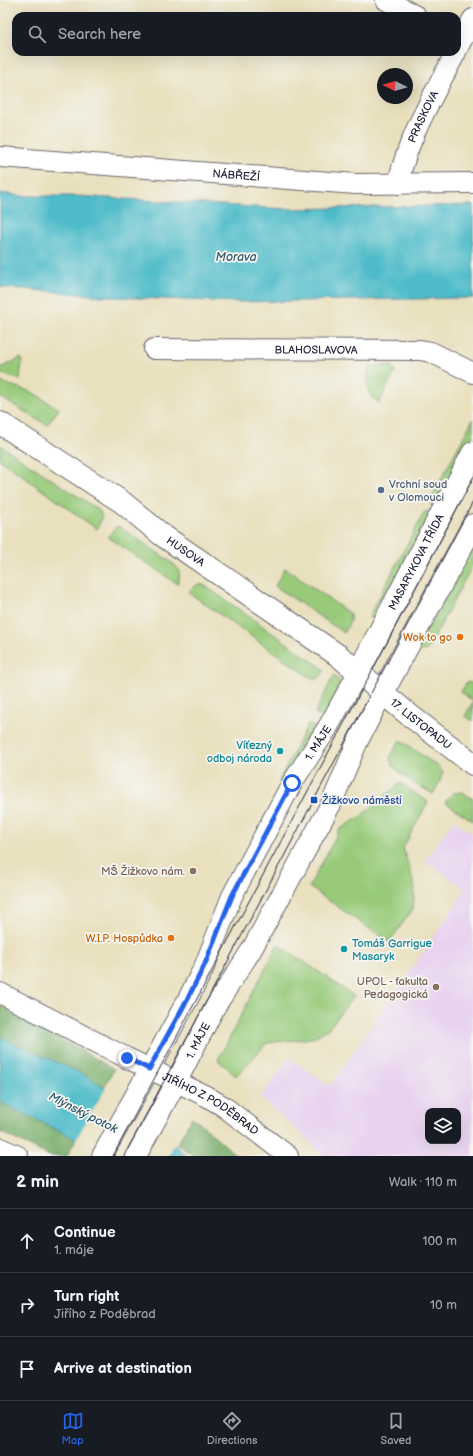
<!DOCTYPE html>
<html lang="en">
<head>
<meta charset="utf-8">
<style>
	body { margin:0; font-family:"Balsamiq Sans",sans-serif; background:#20242c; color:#f1f3f6 }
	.controls { position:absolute; right:12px; bottom:12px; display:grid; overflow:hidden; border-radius:8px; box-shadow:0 4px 16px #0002 }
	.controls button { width:36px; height:36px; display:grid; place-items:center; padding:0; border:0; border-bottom:1px solid #363941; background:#171b24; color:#f1f3f6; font:20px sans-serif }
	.compass { position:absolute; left:377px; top:68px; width:36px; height:36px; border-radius:50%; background:#171b24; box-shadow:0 4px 16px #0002; rotate:275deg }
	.stop { position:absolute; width:12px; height:12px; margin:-9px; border:3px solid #2563eb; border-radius:50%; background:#fff }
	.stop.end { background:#2563eb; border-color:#fff; box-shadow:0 1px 4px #0008 }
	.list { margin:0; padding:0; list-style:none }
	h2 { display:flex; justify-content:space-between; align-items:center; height:52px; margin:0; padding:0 16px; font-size:17px }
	h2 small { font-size:13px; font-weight:400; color:#9ea1a6 }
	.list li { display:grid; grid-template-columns:26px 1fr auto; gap:12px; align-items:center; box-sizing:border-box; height:64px; padding:0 16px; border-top:1px solid #363941 }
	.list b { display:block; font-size:15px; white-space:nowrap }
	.list p { margin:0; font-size:13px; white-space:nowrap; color:#9ea1a6 }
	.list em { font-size:13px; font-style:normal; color:#9ea1a6 }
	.icon { flex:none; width:22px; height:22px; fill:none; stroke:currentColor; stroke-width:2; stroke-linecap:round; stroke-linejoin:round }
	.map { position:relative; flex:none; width:473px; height:1156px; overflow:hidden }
	.search { position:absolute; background:#171b24; box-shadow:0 4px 16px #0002; left:12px; right:12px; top:12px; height:44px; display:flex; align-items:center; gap:10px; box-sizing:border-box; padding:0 14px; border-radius:12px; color:#9ea1a6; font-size:15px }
	.sheet { height:244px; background:#171b24 }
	nav { display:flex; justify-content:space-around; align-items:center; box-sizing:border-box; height:56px; border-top:1px solid #363941; background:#171b24; font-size:11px; color:#9ea1a6 }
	nav a { display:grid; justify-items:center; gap:2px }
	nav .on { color:#2563eb }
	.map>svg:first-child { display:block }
	.built { fill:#e8d2ef; fill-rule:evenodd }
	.green { fill:#98ca7a; stroke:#5d765a }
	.forest { fill:#7aae6a; stroke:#4e6852 }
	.water { fill:#4ebbc9; stroke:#386e82 }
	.pier { fill:#e9e0be }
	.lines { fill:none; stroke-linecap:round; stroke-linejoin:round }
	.street-casing { stroke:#686469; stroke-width:22 }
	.secondary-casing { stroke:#686469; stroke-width:24 }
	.street { stroke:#fff; stroke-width:20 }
	.secondary { stroke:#fff; stroke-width:22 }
	.tram { stroke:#22223b; stroke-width:1 }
	.route { stroke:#2563eb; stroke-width:5 }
	.service-dot { fill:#5c6f8a; stroke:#f6f6f2; stroke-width:1.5 }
	.food-dot { fill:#e8710a; stroke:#f6f6f2; stroke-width:1.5 }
	.culture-dot { fill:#0f9aa8; stroke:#f6f6f2; stroke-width:1.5 }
	.transit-dot { fill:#1a4fb4; stroke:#f6f6f2; stroke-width:1.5 }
	.education-dot { fill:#8d6e63; stroke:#f6f6f2; stroke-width:1.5 }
	.labels { text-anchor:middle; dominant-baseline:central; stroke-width:3.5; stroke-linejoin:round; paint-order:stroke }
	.street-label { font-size:11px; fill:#22223b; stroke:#f6f6f2 }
	.service-label { font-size:11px; fill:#4e5e75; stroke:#f6f6f2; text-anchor:start }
	.food-label { font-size:11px; fill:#c56008; stroke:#f6f6f2; text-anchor:end }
	.culture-label { font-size:11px; fill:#0d838f; stroke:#f6f6f2; text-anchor:end }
	.transit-label { font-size:11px; fill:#164399; stroke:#f6f6f2; text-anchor:start }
	.education-label { font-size:11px; fill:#785e54; stroke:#f6f6f2; text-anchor:end }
	.water-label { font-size:12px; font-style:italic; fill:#31586d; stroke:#f6f6f2 }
</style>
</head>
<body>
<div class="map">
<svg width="473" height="1156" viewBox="0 0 473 1156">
	<rect width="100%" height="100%" fill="#f6f6f2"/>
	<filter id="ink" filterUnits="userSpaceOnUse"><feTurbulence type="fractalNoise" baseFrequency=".025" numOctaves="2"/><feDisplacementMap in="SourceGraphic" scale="8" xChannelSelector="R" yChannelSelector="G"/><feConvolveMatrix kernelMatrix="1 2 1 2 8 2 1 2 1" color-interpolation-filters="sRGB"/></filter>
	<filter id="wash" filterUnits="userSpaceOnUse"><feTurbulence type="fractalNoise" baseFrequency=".012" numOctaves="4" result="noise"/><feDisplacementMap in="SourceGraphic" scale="16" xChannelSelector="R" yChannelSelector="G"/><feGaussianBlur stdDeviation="0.9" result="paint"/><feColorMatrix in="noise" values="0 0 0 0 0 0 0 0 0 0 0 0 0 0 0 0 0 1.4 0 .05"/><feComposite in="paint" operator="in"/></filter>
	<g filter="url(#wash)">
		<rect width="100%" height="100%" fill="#e9e0be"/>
		<path class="built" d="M 453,820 L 473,834 L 473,1156 L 324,1156 L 298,1131 L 260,1098 L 289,1058 L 330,1086 L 413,967 L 466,889 L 425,861 ZM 428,1111 L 458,1111 L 458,1141 L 428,1141 Z"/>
		<path class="green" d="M 21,358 L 22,359 L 20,380 L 0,373 L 0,368 Z
			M 393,365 L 393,370 L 396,370 L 379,403 C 377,401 373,399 371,396 C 366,389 367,374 369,366 Z
			M 0,382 L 32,392 L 59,409 L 47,425 L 0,397 Z
			M 473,419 L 473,436 L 439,507 L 429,502 Z
			M 0,445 L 100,511 L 102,518 L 97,529 L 0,460 Z
			M 425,511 L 434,515 L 376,621 L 369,618 L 370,614 Z
			M 117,526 L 120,527 L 174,564 C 180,570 181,576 177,584 L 108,537 Z
			M 473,538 L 473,564 L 428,649 C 423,651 421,652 417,649 Z
			M 285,568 L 349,613 C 353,620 347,627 344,633 L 275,586 Z
			M 199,584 L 204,585 L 325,670 L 321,676 L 316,679 L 308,676 L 188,592 L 192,588 Z
			M 334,675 L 338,680 L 340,687 L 325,719 L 315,713 Z
			M 469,682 L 473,684 L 473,701 L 461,692 L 466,683 Z
			M 473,702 L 473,721 L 465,716 Z
			M 308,724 L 320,729 L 284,782 L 279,780 Z
			M 400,740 L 439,767 L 443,773 L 440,781 L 433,794 C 422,787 390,772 390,757 Z
			M 400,783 L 428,802 L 403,848 L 415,887 L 413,909 L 389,942 L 309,887 L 340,829 L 360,817 Z
			M 462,792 L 473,799 L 473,821 L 445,802 L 453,793 Z
			M 278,944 L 354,996 L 329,1028 L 313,1038 L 267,1043 L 236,1076 L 218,1060 Z"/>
		<path class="forest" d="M 0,1005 L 114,1069 L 67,1156 L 50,1156 L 0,1132 Z
			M 192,1117 L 206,1128 L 237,1156 L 194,1156 L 177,1144 Z"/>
		<path class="water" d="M 0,193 L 22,196 L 77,196 L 286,209 L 473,205 L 473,298 L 237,302 L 113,297 L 0,287 Z
			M 0,1037 L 77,1071 L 105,1087 L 187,1156 L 114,1156 L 76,1139 L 0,1102 Z"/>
		<path class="pier" d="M 107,1086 L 175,1143 L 168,1156 L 109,1156 L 75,1141 Z"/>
	</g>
	<g filter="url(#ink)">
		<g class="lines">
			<defs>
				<g id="street">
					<path d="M 386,0 L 416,16"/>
					<path d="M 457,49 L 473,19"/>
					<path id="s1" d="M 0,157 L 356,184 L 473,183"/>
					<path id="s2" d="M 398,184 C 408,136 434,95 456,52"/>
					<path id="s3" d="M 154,349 L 420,350 L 431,352 L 473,373"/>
					<path id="s4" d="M 0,993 L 127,1058 L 206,1096 L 223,1106 L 288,1156"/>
					<path d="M 0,1148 L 18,1156"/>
					<path id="s5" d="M 102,1156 L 188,999 L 205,965 L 232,896 L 292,783 L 328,727 L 359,671"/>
					<path id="s6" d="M 136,1156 L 177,1081 L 215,1007 L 252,949 L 331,804 L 357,743 L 383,692"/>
				</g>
				<g id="secondary">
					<path id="s7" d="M 0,423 L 122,502 L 162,535 L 339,656 L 408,714 L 473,764"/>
					<path id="s8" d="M 359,671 L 473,453"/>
					<path d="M 383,692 L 473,525"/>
				</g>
			</defs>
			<use href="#street" class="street-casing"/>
			<use href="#secondary" class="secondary-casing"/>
			<use href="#street" class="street"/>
			<use href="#secondary" class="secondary"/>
			<path class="tram" d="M 113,1156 L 389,639 L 473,478
				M 124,1156 L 473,502"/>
		</g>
	</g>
	<g class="lines" filter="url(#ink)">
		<path class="route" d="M 127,1058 L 149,1069 L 188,998 L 205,964 L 232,896 L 292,783"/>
	</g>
	<circle class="service-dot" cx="381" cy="490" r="4"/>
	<g class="food-dot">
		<circle cx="460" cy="637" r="4"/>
		<circle cx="171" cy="938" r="4"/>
	</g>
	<g class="culture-dot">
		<circle cx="280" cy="751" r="4"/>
		<circle cx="344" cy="949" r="4"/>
	</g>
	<rect class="transit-dot" x="310" y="796" width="8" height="8" rx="2"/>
	<g class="education-dot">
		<circle cx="193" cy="871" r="4"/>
		<circle cx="436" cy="987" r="4"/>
	</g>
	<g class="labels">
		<g class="street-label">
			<text stroke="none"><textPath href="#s2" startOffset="72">PRASKOVA</textPath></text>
			<text stroke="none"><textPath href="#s1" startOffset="237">NÁBŘEŽÍ</textPath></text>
			<text stroke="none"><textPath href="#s3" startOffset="162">BLAHOSLAVOVA</textPath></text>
			<text stroke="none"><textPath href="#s7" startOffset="226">HUSOVA</textPath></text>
			<text stroke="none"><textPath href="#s8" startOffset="123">MASARYKOVA TŘÍDA</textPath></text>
			<text stroke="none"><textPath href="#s7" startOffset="518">17. LISTOPADU</textPath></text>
			<text stroke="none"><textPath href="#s5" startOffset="467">1. MÁJE</textPath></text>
			<text stroke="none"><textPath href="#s6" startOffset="131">1. MÁJE</textPath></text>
			<text stroke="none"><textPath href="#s4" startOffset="238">JIŘÍHO Z PODĚBRAD</textPath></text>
		</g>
		<g class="service-label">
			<text x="389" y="484">Vrchní soud<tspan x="389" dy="13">v Olomouci</tspan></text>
		</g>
		<g class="food-label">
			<text x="452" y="637">Wok to go</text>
			<text x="163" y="938">W.I.P. Hospůdka</text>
		</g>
		<g class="culture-label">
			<text x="272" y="745">Víťezný<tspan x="272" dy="13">odboj národa</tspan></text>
			<text x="352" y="943" text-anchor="start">Tomáš Garrigue<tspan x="352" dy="13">Masaryk</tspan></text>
		</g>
		<g class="transit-label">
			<text x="322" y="800">Žižkovo náměstí</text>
		</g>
		<g class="education-label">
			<text x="185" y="871">MŠ Žižkovo nám.</text>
			<text x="428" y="981">UPOL - fakulta<tspan x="428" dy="13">Pedagogická</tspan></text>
		</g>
		<g class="water-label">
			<text x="236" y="257">Morava</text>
			<text transform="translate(83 1113) rotate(27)">Mlýnský potok</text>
		</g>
	</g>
</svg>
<div class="controls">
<button><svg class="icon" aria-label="layers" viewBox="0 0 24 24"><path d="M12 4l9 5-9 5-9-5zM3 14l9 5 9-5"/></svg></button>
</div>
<svg class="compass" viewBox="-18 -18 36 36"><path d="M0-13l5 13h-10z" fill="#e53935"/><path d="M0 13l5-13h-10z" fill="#9ea1a6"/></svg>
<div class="stop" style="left:292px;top:783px"></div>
<div class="stop end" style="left:127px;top:1058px"></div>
<div class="search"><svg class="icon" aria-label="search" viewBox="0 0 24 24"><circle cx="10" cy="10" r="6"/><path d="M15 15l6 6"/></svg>Search here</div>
</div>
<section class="sheet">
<h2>2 min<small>Walk · 110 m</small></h2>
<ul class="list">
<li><svg class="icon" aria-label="ahead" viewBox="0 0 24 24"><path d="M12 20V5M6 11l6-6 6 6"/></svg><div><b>Continue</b><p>1. máje</p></div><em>100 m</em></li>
<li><svg class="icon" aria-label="right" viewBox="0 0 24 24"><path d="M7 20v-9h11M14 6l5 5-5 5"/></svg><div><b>Turn right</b><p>Jiřího z Poděbrad</p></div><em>10 m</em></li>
<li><svg class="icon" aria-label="arrive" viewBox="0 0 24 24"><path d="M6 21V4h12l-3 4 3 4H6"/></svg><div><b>Arrive at destination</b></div></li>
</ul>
</section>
<nav>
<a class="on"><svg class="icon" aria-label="map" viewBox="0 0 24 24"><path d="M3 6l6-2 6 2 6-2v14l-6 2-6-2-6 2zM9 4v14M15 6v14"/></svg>Map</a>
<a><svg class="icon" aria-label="directions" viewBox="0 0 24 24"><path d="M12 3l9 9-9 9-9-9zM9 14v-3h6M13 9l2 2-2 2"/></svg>Directions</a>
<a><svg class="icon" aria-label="saved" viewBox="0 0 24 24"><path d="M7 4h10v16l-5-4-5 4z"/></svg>Saved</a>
</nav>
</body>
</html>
